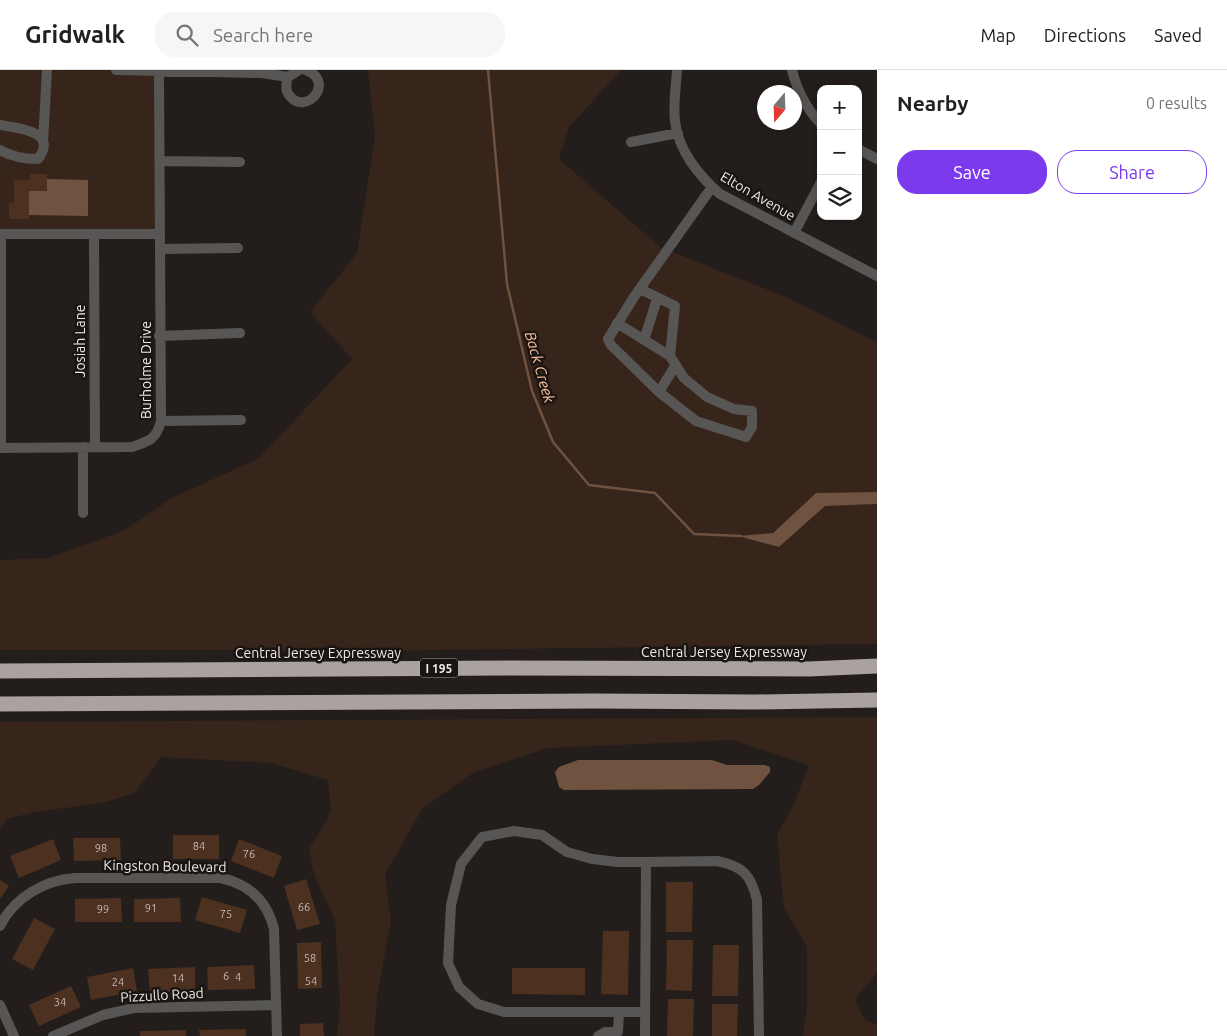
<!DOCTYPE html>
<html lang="en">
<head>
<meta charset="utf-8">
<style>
	body { margin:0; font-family:Ubuntu,sans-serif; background:#f6f6f6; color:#202124 }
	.controls { position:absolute; right:15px; top:15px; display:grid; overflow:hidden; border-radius:10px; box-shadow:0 2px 8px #0003 }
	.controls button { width:45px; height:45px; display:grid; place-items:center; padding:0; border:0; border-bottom:1px solid #e0e0e0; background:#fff; color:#202124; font:25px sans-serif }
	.compass { position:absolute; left:757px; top:15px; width:45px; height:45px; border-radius:50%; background:#fff; box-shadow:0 2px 8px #0003; rotate:199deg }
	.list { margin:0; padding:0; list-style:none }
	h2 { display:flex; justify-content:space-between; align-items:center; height:65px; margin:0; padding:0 20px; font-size:21px }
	h2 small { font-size:16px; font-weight:400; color:#757577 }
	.actions { display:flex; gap:10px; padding:15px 20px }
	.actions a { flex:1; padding:11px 0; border:1px solid #7c3aed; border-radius:20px; text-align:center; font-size:18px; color:#7c3aed }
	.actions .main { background:#7c3aed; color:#fff }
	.icon { flex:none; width:28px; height:28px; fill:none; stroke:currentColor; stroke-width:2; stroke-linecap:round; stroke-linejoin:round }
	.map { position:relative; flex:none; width:877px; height:966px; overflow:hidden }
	header { display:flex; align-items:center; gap:30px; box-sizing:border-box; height:70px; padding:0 25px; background:#fff; border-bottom:1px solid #e0e0e0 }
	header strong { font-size:24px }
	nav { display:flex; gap:28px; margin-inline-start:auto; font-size:18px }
	.search { width:350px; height:45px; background:#f6f6f6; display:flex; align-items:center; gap:12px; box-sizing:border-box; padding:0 18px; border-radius:20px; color:#757577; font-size:19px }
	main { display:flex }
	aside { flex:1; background:#fff }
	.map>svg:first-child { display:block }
	.green { fill:#37251b }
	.water { fill:#705240 }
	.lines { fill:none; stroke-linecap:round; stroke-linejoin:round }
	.stream { stroke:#705240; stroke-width:2.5 }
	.building { fill:#4c3020 }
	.minor { stroke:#585654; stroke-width:10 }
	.highway { stroke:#a9a29e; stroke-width:15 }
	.labels { text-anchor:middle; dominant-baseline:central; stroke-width:5; stroke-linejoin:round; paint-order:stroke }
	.number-label { font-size:11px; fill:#c4bab4 }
	.shield { fill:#1a1512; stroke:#ada9a6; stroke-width:1 }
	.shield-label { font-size:12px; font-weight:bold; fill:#ece8e6 }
	.street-label { font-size:14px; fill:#ece8e6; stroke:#1a1512 }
	.water-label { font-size:15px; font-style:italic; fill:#f9c0a0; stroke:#1a1512 }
</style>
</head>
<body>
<header>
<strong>Gridwalk</strong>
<div class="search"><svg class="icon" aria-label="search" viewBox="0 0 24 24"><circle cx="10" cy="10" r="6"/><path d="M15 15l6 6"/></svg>Search here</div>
<nav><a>Map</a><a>Directions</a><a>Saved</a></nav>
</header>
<main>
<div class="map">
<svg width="877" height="966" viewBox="0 0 877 966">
	<rect width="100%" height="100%" fill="#231e1b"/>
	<path class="green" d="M 0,0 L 159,1 L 160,164 L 0,164 Z
		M 368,0 L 621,0 L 569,57 L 559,89 L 660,177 L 786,227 L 877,272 L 877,422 L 816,423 L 773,463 L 740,466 L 779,477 L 825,436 L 877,434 L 877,574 L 366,581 L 228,580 L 0,580 L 0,490 L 48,488 L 123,461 L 172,428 L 259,388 L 352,289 L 310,242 L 357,183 L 375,65 Z
		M 877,647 L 877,903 L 855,929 L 865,950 L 877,955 L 877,966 L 803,966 L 807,936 L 807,877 L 784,838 L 777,765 L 794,734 L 809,695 L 732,670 L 548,678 L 474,702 L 422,739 L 385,804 L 391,851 L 377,927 L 374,966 L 337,966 L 340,936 L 335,850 L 314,805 L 309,778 L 327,751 L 331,740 L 328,710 L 271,693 L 161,687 L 135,723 L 102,733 L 34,742 L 7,749 L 0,760 L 0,652 Z"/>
	<path class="water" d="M 47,109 L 88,110 L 88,146 L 29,145 L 29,121 L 47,121 Z
		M 877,422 L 877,434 L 825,436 L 779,477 L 738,466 L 773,463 L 816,423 Z
		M 578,690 L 712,690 L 727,695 L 765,695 L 770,697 L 770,702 L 759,715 L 753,719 L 564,720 L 559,717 L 555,702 L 559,697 Z"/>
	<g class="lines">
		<path class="stream" d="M 488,0 L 507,214 L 532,321 L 553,372 L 589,415 L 655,423 L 694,464 L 741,466"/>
	</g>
	<path class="building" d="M 30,104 L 47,104 L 47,121 L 29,121 L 29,149 L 9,149 L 9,133 L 14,133 L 14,110 L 30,110 Z
		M 173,765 L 219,765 L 219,789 L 173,789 Z
		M 73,768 L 120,768 L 121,790 L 74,791 Z
		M 53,769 L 61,790 L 19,808 L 10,786 Z
		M 239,769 L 282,786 L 274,808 L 231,791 Z
		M 306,809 L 320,854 L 297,860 L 284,816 Z
		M 0,810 L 9,816 L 0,829 Z
		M 666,812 L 693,812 L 692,862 L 666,862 Z
		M 202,827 L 247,840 L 240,863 L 195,850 Z
		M 121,828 L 122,852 L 75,852 L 75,829 Z
		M 180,828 L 181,852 L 134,852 L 134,829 Z
		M 34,848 L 55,859 L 33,900 L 12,889 Z
		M 603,861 L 629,861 L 628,925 L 601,924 Z
		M 667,870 L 693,870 L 692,921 L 666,920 Z
		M 321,872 L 322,918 L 298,919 L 297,873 Z
		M 713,875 L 739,875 L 738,926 L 712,926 Z
		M 254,895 L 255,919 L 208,920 L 207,897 Z
		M 195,897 L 195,921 L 150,922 L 148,899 Z
		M 133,898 L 137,921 L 91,930 L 87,907 Z
		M 512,898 L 585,898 L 585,925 L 512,924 Z
		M 71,916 L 81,937 L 39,956 L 29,935 Z
		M 668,929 L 694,929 L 693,966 L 667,966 Z
		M 712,934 L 738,934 L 737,966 L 712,966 Z
		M 323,953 L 324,966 L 300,966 L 300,954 Z
		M 246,959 L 246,966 L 200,966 L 199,960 Z
		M 186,960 L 186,966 L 140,966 L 140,961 Z"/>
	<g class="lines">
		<path class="minor" d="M 116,0 L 262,3 L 288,7
			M 299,0 L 288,7 C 286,13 285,20 289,25 C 306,48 337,10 305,0
			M 677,0 C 676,17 673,35 675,51 C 678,80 699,106 720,124 L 877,206
			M 792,0 C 797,21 806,38 821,54
			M 0,55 C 18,58 59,61 38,89 C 23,89 12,87 0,80
			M 43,72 L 47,0
			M 631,72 L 678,63
			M 858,79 L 877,89
			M 161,91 L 240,92
			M 794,163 L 821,112
			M 0,164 L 160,164
			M 94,164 L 95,377
			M 160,179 L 238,178
			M 640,219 L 675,236 L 670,286 L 684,308 L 707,327 L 734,339 L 752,341 L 752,357 L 746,367 L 696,351 L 659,322 L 611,275 L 608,269 L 634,227 L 712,117
			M 617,253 L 670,286
			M 159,266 L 240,263
			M 644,270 L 657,229
			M 659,322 L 675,296
			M 161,351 L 241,350
			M 0,378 L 132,377 C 149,371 156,370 161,351 L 159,1
			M 1,378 L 1,164
			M 83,443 L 83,377
			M 0,856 C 14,828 44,810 75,808 L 221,808 C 249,814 267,831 274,859 L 277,966
			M 0,935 L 14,966
			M 644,942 L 504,942 L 478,934 L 459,917 L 448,893 L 451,835 L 461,794 L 482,767 L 514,761 L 542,765 L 567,782 L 592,789 L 618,792 L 646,792
			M 53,966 L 103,945 L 134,938 L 276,935
			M 598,966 L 605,962 L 618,962 L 619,942
			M 645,966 L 646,792 L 717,791 C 743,796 751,805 757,830 L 759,966"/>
		<path class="highway" d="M 0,601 L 507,598 L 809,599 L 877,596
			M 0,634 L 595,631 L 755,632 L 877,630"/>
	</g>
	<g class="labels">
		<g class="number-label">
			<text x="199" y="776">84</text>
			<text x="101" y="778">98</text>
			<text x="249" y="784">76</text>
			<text x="304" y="837">66</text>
			<text x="151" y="838">91</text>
			<text x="103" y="839">99</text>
			<text x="226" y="844">75</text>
			<text x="310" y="888">58</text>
			<text x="226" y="906">6</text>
			<text x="238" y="907">4</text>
			<text x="178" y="908">14</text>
			<text x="311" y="911">54</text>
			<text x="118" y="912">24</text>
			<text x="60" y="932">34</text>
		</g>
		<rect class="shield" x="420" y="588.5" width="38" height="19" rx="4"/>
		<g class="shield-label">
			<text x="439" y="598">I 195</text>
		</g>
		<g class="street-label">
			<text transform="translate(758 126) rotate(30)">Elton Avenue</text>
			<text transform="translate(80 271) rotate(-90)">Josiah Lane</text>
			<text transform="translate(146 300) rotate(-90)">Burholme Drive</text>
			<text x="724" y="582">Central Jersey Expressway</text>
			<text x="318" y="583">Central Jersey Expressway</text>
			<text transform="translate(165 796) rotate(1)">Kingston Boulevard</text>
			<text transform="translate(162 925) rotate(-3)">Pizzullo Road</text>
		</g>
		<g class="water-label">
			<text transform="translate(540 297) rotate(74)">Back Creek</text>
		</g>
	</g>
</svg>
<div class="controls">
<button>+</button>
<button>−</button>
<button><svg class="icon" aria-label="layers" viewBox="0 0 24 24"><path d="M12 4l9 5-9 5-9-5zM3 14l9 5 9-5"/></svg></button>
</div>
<svg class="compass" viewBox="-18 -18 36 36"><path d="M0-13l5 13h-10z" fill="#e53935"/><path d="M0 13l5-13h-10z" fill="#757577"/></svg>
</div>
<aside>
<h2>Nearby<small>0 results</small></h2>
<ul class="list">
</ul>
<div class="actions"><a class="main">Save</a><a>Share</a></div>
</aside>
</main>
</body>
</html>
